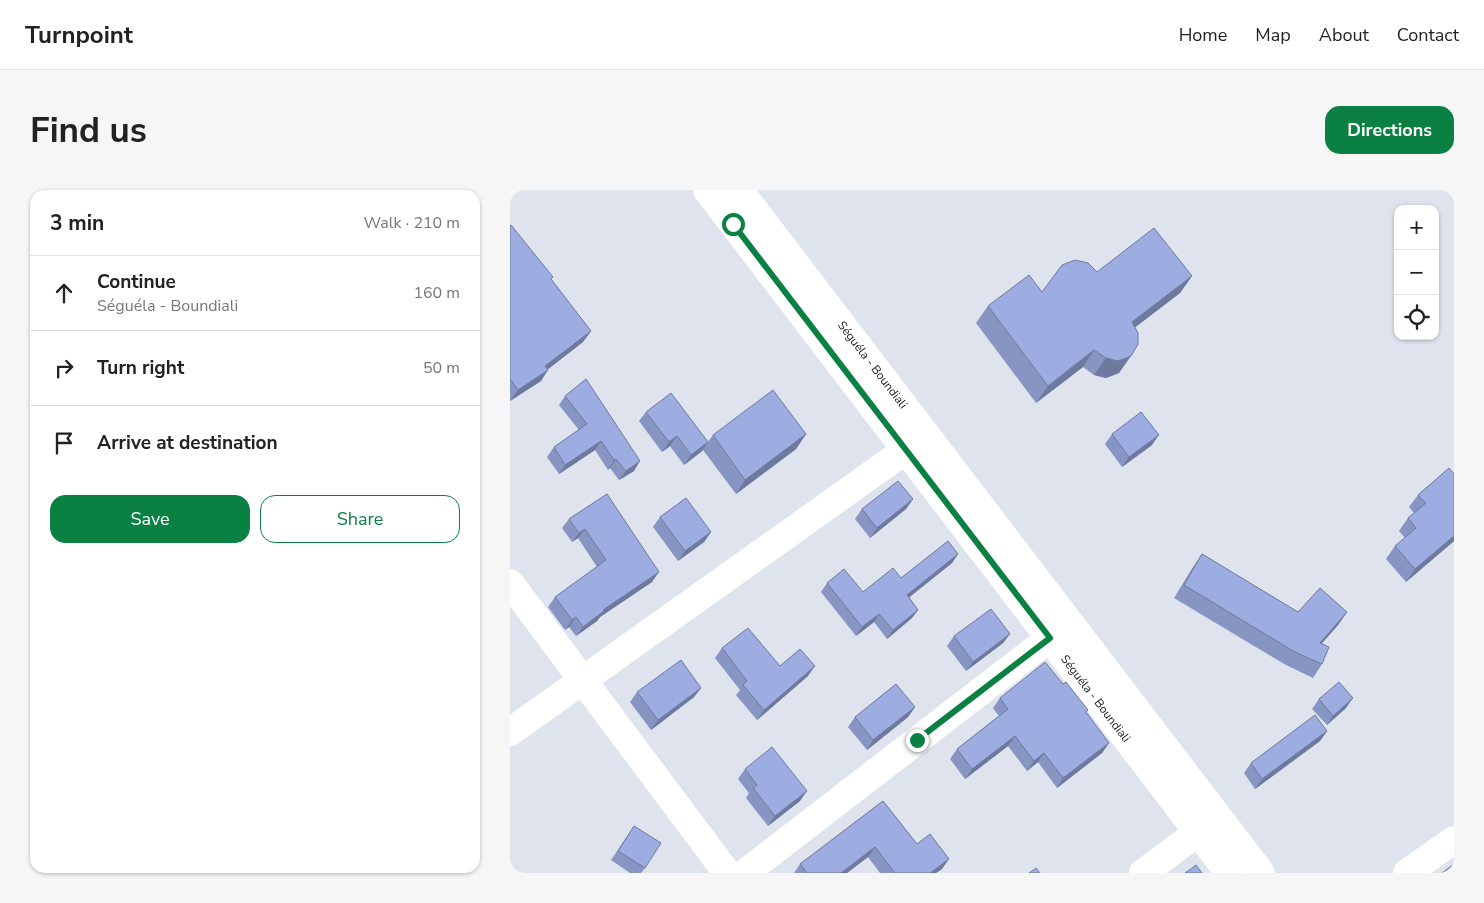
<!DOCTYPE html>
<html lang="en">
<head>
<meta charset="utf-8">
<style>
	body { margin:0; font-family:"Nunito Sans",sans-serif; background:#f6f6f6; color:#222 }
	.controls { position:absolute; right:15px; top:15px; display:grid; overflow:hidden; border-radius:10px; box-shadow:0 1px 4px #0004 }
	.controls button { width:45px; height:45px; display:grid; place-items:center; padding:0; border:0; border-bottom:1px solid #e0e0e0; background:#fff; color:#222; font:25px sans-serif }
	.stop { position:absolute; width:15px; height:15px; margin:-11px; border:4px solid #0b8043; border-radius:50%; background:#fff }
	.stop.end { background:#0b8043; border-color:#fff; box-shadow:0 1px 5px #0008 }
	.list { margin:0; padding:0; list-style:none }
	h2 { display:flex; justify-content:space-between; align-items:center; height:65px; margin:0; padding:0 20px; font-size:21px }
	h2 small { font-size:16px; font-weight:400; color:#767676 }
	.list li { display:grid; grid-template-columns:32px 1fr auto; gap:15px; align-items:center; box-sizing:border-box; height:75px; padding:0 20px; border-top:1px solid #e0e0e0 }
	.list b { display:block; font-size:19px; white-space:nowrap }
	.list p { margin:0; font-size:16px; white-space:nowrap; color:#767676 }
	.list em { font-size:16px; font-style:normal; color:#767676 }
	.actions { display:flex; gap:10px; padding:15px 20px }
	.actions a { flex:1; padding:11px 0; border:1px solid #0b8043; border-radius:15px; text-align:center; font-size:18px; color:#0b8043 }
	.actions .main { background:#0b8043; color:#fff }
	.icon { flex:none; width:28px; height:28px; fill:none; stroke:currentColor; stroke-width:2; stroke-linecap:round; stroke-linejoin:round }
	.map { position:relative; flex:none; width:944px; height:683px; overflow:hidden; border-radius:15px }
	header { display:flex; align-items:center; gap:30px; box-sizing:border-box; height:70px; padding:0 25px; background:#fff; border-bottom:1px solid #e0e0e0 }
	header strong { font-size:24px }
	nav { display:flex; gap:28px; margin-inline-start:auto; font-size:18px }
	.intro { display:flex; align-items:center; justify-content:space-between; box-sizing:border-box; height:120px; padding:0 30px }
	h1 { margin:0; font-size:35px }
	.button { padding:12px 22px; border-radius:15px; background:#0b8043; color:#fff; font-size:18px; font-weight:700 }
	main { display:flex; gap:30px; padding:0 30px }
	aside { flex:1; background:#fff; border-radius:15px; box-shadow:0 1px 4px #0004 }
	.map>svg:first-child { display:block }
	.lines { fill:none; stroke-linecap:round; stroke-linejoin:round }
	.minor { stroke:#fff; stroke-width:28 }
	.major { stroke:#fff; stroke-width:28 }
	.wall { fill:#8795c2 }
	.shaded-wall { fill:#6e799e }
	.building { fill:#9dade2; stroke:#6e799e }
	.route { stroke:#0b8043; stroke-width:6 }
	.labels { text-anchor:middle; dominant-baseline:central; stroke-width:5; stroke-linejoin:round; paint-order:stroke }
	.street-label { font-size:12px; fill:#17181c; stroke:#edf0fc }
</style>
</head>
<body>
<header>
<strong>Turnpoint</strong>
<nav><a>Home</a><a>Map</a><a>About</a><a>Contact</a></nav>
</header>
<div class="intro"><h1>Find us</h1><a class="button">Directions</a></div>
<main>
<aside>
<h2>3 min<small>Walk · 210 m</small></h2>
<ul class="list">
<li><svg class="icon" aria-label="ahead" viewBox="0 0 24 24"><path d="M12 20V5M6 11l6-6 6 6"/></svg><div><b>Continue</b><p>Séguéla - Boundiali</p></div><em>160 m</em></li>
<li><svg class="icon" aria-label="right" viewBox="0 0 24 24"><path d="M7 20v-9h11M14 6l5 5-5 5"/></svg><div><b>Turn right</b></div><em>50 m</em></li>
<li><svg class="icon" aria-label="arrive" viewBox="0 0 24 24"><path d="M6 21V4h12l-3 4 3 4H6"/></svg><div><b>Arrive at destination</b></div></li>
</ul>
<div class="actions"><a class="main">Save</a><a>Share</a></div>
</aside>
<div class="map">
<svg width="944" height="683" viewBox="0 0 944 683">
	<rect width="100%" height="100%" fill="#dfe3ee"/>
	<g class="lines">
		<path class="minor" d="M 0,393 L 217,683
			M 0,542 L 414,247
			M 235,683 L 540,448
			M 633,683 L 688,642
			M 897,683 L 944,650"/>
		<g class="major">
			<path id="s1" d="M 197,0 L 719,683"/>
			<path id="s2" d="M 229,0 L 751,683"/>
		</g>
	</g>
	<path class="wall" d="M 0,36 L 81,141 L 73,152 L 38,179 L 31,191 L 0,211 Z
		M 682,86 L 670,103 L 625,137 L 609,183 L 596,188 L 584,185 L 573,177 L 526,213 L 466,133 L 478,116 L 532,102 Z
		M 55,206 L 124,281 L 109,290 L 100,278 L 98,280 L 85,260 L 49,284 L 37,267 L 44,257 L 69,240 L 49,215 Z
		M 136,222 L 198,252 L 203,245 L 296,244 L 286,259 L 226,304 L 193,260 L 191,262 L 174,275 L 160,256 L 152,262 L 129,231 Z
		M 602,244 L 642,255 L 612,277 L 595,254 Z
		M 939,278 L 944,351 L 896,392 L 876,369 L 885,356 L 895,348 L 889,341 L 898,328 L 904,323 L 899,317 L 908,305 Z
		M 97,304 L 142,392 L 90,427 L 87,431 L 66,446 L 59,437 L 55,440 L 38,417 L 45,407 L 87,377 L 68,348 L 62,352 L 52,338 L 59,329 Z
		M 403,309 L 396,319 L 360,348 L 345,329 L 352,319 Z
		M 150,327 L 201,342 L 194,352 L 168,371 L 143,337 Z
		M 448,364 L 442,373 L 399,407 L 408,420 L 402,428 L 377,449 L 364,432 L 346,446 L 311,402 L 317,393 L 353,402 L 391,388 Z
		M 692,364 L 788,422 L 837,422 L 828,435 L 812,453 L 812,474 L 803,488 L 776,475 L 664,408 L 683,377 Z
		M 500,444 L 493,453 L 456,481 L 437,456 L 444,446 Z
		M 212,458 L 270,476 L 298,486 L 247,530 L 226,505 L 230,500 L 205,468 Z
		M 553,494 L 576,523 L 599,553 L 592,563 L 547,598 L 528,572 L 517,581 L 498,556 L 455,589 L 440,569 L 447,559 L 489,526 L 483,518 L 490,508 Z
		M 191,498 L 184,507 L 141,540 L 120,512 L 127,502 Z
		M 809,509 L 836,518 L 817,535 L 802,519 Z
		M 405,517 L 398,527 L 357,560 L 338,537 L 345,527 Z
		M 817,541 L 810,551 L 745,599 L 734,583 L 741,573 Z
		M 235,579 L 290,611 L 258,636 L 236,608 L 239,603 L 228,589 Z
		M 373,611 L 407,654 L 432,679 L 426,683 L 370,683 L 358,667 L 337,683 L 284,683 L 290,674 Z
		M 124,636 L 135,678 L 131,683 L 120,683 L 101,670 Z"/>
	<path class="shaded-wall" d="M 682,86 L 670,103 L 610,149 L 622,132 Z
		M 81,141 L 73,152 L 28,187 L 35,176 Z
		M 584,160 L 573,177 L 526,213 L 538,196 Z
		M 621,166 L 609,183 L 596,188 L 584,185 L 596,168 Z
		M 38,180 L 31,191 L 0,211 L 8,200 Z
		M 296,244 L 286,259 L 226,304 L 235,290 Z
		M 649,245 L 642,255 L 612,277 L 619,267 Z
		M 167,246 L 160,256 L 152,262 L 159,252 Z
		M 91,251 L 85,260 L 49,284 L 55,275 Z
		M 198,252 L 191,262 L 174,275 L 181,265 Z
		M 106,269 L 100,278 L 98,280 L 104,270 Z
		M 130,271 L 124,281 L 109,290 L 116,281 Z
		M 403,309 L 396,319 L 360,348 L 367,338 Z
		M 75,339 L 68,348 L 62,352 L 69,343 Z
		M 201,342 L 194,352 L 168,371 L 175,361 Z
		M 944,346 L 944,351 L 896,392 L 905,379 Z
		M 448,364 L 442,373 L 391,414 L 397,405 Z
		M 149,382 L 142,392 L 90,427 L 87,431 L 66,446 L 73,437 L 93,420 Z
		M 408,420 L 402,428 L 377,449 L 383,440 Z
		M 837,422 L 828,435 L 801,466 L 810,453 Z
		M 369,424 L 364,432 L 346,446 L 352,437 Z
		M 66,427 L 59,437 L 55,440 L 62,430 Z
		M 500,444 L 493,453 L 456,481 L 463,472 Z
		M 305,476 L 298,486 L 247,530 L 254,520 Z
		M 191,498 L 184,507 L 141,540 L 148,530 Z
		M 843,508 L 836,518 L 817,535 L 823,526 Z
		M 405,517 L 398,527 L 357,560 L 363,550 Z
		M 817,541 L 810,551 L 745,599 L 752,589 Z
		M 505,546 L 498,556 L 455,589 L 462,579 Z
		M 599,553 L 592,563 L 547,598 L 553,588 Z
		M 534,563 L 528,572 L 517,581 L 524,571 Z
		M 297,601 L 290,611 L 258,636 L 265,626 Z
		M 365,657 L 358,667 L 337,683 L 331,683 Z
		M 439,669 L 432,679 L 426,683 L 420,683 Z"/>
	<path class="building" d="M 1,35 L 43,87 L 41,89 L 81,141 L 35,176 L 38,180 L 8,200 L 0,189 L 0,36 Z
		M 644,38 L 682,86 L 622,132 L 628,143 L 628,154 L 621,166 L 608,171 L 596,168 L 584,160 L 538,196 L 478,116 L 519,85 L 532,102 L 552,75 L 565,70 L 578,73 L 587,82 Z
		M 76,189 L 130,271 L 116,281 L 106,269 L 104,270 L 91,251 L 55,275 L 44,257 L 77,234 L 55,206 Z
		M 263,200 L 296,244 L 235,290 L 203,245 Z
		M 161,203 L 198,252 L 181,265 L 167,246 L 159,252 L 136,222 Z
		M 631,222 L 649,245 L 619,267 L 602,244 Z
		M 939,278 L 944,284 L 944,346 L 905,379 L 885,356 L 906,338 L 898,328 L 916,313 L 908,305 Z
		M 388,291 L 403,309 L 367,338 L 352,319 Z
		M 97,304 L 149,382 L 93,420 L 94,421 L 73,437 L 66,427 L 62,430 L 45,407 L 96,370 L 75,339 L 69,343 L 59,329 Z
		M 176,308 L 201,342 L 175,361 L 150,327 Z
		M 438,351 L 448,364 L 397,405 L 408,420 L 383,440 L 369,424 L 352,437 L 317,393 L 334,379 L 353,402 L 383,378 L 391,388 Z
		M 692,364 L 788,422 L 810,398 L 837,422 L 810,453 L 819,457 L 812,474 L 785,462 L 674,395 Z
		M 481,419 L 500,444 L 463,472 L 444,446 Z
		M 238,438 L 270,476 L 290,459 L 305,476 L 254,520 L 233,495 L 237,491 L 212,458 Z
		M 171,470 L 191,498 L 148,530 L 127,502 Z
		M 535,472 L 553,494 L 556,492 L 578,520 L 576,522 L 599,553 L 553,588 L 534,563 L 524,571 L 505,546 L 462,579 L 447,559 L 498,519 L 490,508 Z
		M 829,492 L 843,508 L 823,526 L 809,509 Z
		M 386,494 L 405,517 L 363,550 L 345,527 Z
		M 805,525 L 817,541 L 752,589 L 741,573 Z
		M 262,557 L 297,601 L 265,626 L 243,598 L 247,595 L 235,579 Z
		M 373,611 L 407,654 L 420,644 L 439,669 L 420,683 L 385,683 L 365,657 L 331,683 L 297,683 L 290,674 Z
		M 124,636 L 151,653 L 135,678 L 108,661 Z
		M 944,674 L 944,683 L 932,683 Z
		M 686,675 L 692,683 L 675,683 Z
		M 526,678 L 530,683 L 519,683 Z"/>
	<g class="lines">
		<path class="route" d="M 223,34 L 540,448 L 407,550"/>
	</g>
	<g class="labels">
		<g class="street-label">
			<text stroke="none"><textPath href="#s2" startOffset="220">Séguéla - Boundiali</textPath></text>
			<text stroke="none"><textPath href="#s1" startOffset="640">Séguéla - Boundiali</textPath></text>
		</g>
	</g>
</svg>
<div class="controls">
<button>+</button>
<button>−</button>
<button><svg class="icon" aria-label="locate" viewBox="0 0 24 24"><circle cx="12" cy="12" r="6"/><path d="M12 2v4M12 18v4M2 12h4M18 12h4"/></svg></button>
</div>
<div class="stop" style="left:223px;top:34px"></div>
<div class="stop end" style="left:407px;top:550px"></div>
</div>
</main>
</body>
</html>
